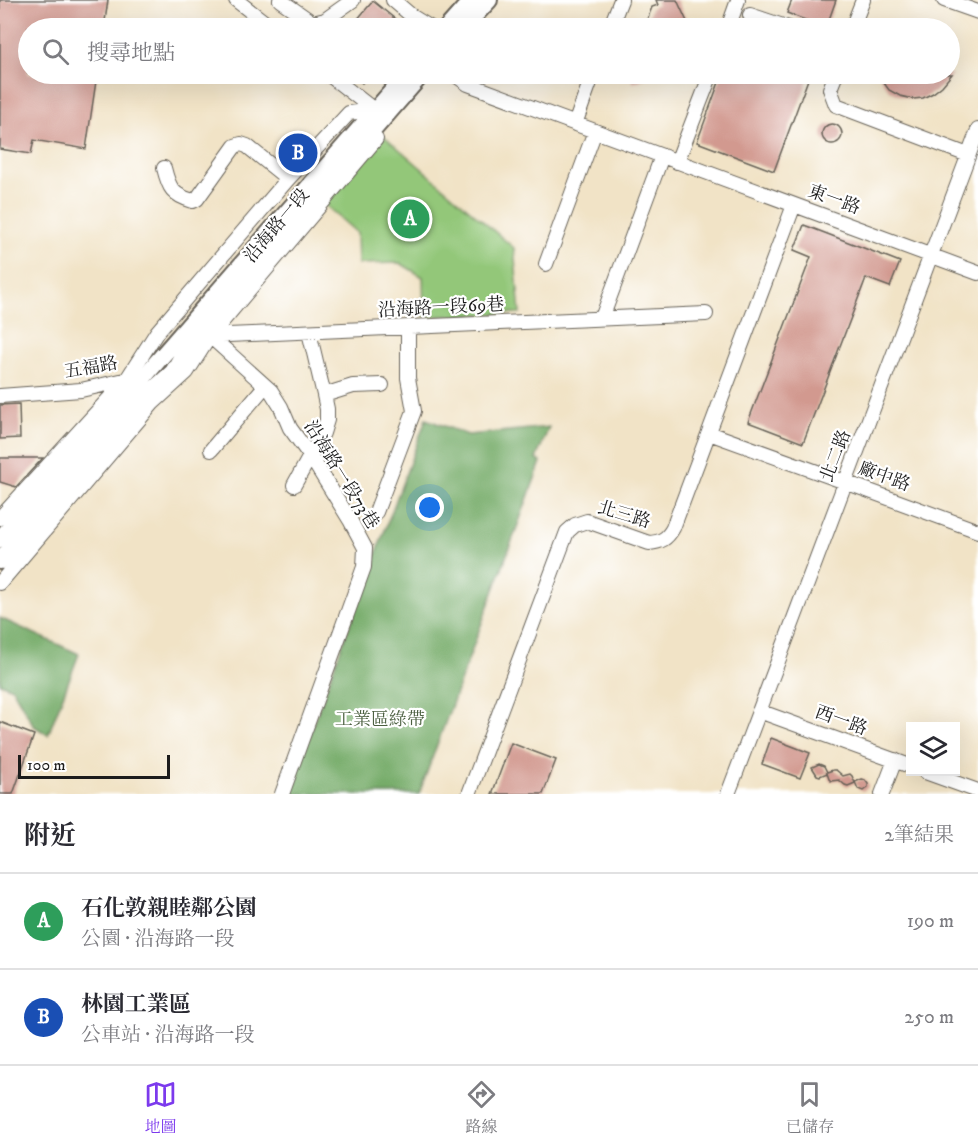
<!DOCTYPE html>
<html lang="zh-TW">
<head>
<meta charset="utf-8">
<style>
	body { margin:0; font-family:"IM FELL DW Pica","Noto Serif TC",serif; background:#f7f7f7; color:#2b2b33 }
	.controls { position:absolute; right:18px; bottom:18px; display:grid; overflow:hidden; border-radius:0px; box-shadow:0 6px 24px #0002 }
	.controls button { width:54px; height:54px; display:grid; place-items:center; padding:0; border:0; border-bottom:2px solid #e1e1e2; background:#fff; color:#2b2b33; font:30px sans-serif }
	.scale { position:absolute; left:18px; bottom:15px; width:152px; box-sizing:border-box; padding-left:6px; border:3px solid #1c1c1c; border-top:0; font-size:16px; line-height:21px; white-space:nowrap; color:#1c1c1c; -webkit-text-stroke:4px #fff; paint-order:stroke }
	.you { position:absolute; left:430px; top:508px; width:21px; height:21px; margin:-15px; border:4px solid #fff; border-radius:50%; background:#1a73e8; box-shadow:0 0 0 9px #1a73e833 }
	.badge { display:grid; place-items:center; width:39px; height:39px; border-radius:50%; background:#7c3aed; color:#fff; font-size:20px; font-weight:700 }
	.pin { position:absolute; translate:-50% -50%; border:3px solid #fff; box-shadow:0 2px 6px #0006 }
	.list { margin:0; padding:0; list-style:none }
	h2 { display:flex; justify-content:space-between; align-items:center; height:78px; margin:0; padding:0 24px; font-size:26px }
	h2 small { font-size:20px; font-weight:400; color:#7c7c81 }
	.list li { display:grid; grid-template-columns:39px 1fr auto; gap:18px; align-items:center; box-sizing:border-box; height:96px; padding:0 24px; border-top:2px solid #e1e1e2 }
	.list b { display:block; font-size:22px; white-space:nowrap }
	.list p { margin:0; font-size:20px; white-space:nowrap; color:#7c7c81 }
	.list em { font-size:20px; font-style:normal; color:#7c7c81 }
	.icon { flex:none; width:33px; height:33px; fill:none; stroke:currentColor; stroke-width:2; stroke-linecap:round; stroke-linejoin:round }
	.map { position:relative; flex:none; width:978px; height:794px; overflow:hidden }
	.search { position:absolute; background:#fff; box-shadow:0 6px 24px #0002; left:18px; right:18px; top:18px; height:66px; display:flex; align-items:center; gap:15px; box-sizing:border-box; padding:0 21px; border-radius:33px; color:#7c7c81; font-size:22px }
	.sheet { height:270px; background:#fff }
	nav { display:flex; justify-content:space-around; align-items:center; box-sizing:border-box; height:84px; border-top:2px solid #e1e1e2; background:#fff; font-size:16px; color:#7c7c81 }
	nav a { display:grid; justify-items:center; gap:3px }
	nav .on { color:#7c3aed }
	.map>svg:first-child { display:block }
	.green { fill:#93c779; stroke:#58724a; stroke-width:1.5 }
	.forest { fill:#76ac69; stroke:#496442; stroke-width:1.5 }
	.building { fill:#d2998f }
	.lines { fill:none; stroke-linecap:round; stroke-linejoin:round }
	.minor-casing { stroke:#676258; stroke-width:16 }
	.major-casing { stroke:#676258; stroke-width:20 }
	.minor { stroke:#fff; stroke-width:14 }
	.major { stroke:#fff; stroke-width:16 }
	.labels { text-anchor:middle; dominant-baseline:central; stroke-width:4.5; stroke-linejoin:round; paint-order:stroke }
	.street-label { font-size:18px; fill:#1c1c1c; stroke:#fff }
	.park-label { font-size:18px; fill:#4c6041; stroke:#fff }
</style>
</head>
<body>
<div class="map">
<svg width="978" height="794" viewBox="0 0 978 794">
	<rect width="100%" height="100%" fill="#fff"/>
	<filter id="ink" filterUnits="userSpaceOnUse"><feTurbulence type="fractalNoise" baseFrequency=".0167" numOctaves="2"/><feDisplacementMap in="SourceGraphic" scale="12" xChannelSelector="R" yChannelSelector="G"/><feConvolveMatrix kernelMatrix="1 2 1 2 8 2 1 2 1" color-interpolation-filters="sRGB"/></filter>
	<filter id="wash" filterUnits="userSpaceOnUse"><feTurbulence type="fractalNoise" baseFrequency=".008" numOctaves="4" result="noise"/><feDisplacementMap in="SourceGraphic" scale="24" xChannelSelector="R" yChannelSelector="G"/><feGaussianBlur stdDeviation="1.35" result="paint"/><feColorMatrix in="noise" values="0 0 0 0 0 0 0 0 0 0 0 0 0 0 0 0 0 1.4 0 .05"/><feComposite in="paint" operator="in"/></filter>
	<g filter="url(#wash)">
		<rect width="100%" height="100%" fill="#f1e3c6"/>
		<path class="green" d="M 384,136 L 514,248 L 520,313 L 424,317 L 423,277 L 400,263 L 358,264 L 357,233 L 324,204 Z"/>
		<path class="forest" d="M 426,419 L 468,435 L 549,427 L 536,459 L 541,462 L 419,794 L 287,794 Z
			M 0,618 L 79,654 L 48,735 L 34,726 L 12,688 L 0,683 Z"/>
		<g id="blocks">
			<path class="building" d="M 0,0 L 108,0 L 104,28 L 28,28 L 28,74 L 97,74 L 86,149 L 34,140 L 31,154 L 0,149 Z
				M 656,0 L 677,0 L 690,28 L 644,28 L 652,7 L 658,5 Z
				M 792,0 L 836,0 L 826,28 L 787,13 Z
				M 373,1 L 406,28 L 350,28 Z
				M 350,74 L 370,74 L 362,83 Z
				M 629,74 L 655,74 L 633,83 Z
				M 722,74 L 810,74 L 774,171 L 697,142 Z
				M 880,74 L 952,74 L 942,86 L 933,93 L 923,98 L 913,99 L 900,96 L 889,90 L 881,79 Z
				M822 134a10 10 0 1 1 20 0a10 10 0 1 1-20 0Z
				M 804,225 L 900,262 L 890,287 L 866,278 L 803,443 L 748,422 L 811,257 L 794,250 Z
				M 19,404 L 20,438 L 0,439 L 0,405 Z
				M 0,458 L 43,458 L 16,487 L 0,482 Z
				M 0,722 L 34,735 L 13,794 L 0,794 Z
				M 771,738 L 810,753 L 800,778 L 762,764 Z
				M 511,743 L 556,760 L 543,794 L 492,794 Z
				M 819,764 L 824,766 L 827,772 L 833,770 L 836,770 L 843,776 L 850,774 L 852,776 L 855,783 L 848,786 L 845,785 L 839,780 L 831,781 L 829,779 L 827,773 L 820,776 L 817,775 L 812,767 Z
				M 862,779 L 865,780 L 868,784 L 868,787 L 863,791 L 858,789 L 855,782 Z"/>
		</g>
	</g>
	<g filter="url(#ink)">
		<use href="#blocks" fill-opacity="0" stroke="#676258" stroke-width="1.5"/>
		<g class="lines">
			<defs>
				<path id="minor" d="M 236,0 L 272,28
					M 280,0 L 313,23 L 325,20 L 353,0
					M 393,0 L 413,17 L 431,28
					M 944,0 L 978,12
					M 750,15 L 789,28
					M 610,28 L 621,0
					M 728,28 L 738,0
					M 852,28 L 863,0
					M 328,74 L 383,117
					M 454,74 L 468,84 L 978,273
					M 836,74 L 830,89 L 836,105 L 968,155
					M 575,124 L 593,74
					M 677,162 L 711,74
					M 164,168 C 169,188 172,195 193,201 L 197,199 L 235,146 L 241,144 L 247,146 L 288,179
					M 546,264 L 595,131
					M 602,318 L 662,156
					M 205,336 L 706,314
					M 210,336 L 271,391 L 281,407 L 290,428 L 311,457 L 350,520 L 365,548 L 364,567 L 282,794
					M 324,395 L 353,386 L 382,385
					M 0,396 L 81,390 L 129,379
					M 709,433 L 845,482 L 978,531
					M 211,450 L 265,386
					M 294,485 L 323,433 L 327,420 L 327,409 L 324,395 L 309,332
					M 376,512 L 414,411 L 408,378 L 408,327
					M 0,518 L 127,379 L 157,332 L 288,179 L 349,113 L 373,110
					M 0,583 L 153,403 L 187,372 L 210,336 L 376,139
					M 759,711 L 910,766
					M 925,772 L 978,791
					M 469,794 L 567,532 L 575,525 L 587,521 L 649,543 C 661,542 667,539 673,528 L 794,205
					M 728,794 L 978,130
					M 882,794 L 895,760"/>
				<path id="major" d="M 447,28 L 472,0
					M 463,28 L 489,0
					M 0,539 L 143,378 L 407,74
					M 0,561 L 131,410 L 173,372 L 193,337 L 422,74"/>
			</defs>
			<use href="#minor" class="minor-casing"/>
			<use href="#major" class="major-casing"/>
			<use href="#minor" class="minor"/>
			<use href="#major" class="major"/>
		</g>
	</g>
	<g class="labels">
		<g class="street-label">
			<text transform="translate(834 200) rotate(20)">東一路</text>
			<text transform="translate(277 226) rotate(-50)">沿海路一段</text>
			<text transform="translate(441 308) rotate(-3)">沿海路一段69巷</text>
			<text transform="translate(91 368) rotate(-10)">五福路</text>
			<text transform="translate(836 456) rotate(-69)">北二路</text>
			<text transform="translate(341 475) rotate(58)">沿海路一段73巷</text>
			<text transform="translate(884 477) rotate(20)">廠中路</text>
			<text transform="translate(624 515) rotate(17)">北三路</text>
			<text transform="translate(841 721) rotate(20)">西一路</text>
		</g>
		<g class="park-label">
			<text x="380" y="720">工業區綠帶</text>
		</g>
	</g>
</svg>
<div class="controls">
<button><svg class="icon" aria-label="layers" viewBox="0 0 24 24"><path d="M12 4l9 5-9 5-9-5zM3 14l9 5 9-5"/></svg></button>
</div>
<div class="scale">100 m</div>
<div class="you"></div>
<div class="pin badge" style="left:410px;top:219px;background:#2e9e5b">A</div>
<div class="pin badge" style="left:298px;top:153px;background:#1a4fb4">B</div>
<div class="search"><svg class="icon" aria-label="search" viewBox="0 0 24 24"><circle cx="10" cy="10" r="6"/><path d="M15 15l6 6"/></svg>搜尋地點</div>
</div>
<section class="sheet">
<h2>附近<small>2筆結果</small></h2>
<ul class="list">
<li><span class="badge" style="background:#2e9e5b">A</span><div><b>石化敦親睦鄰公園</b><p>公園 · 沿海路一段</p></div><em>190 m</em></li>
<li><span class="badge" style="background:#1a4fb4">B</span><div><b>林園工業區</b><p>公車站 · 沿海路一段</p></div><em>250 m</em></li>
</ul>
</section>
<nav>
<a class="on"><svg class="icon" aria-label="map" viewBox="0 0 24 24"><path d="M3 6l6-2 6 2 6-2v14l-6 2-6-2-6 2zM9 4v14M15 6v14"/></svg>地圖</a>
<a><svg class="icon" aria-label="directions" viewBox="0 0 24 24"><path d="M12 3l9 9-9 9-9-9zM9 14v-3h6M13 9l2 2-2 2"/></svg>路線</a>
<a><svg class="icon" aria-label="saved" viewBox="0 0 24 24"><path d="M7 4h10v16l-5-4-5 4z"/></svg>已儲存</a>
</nav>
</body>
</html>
